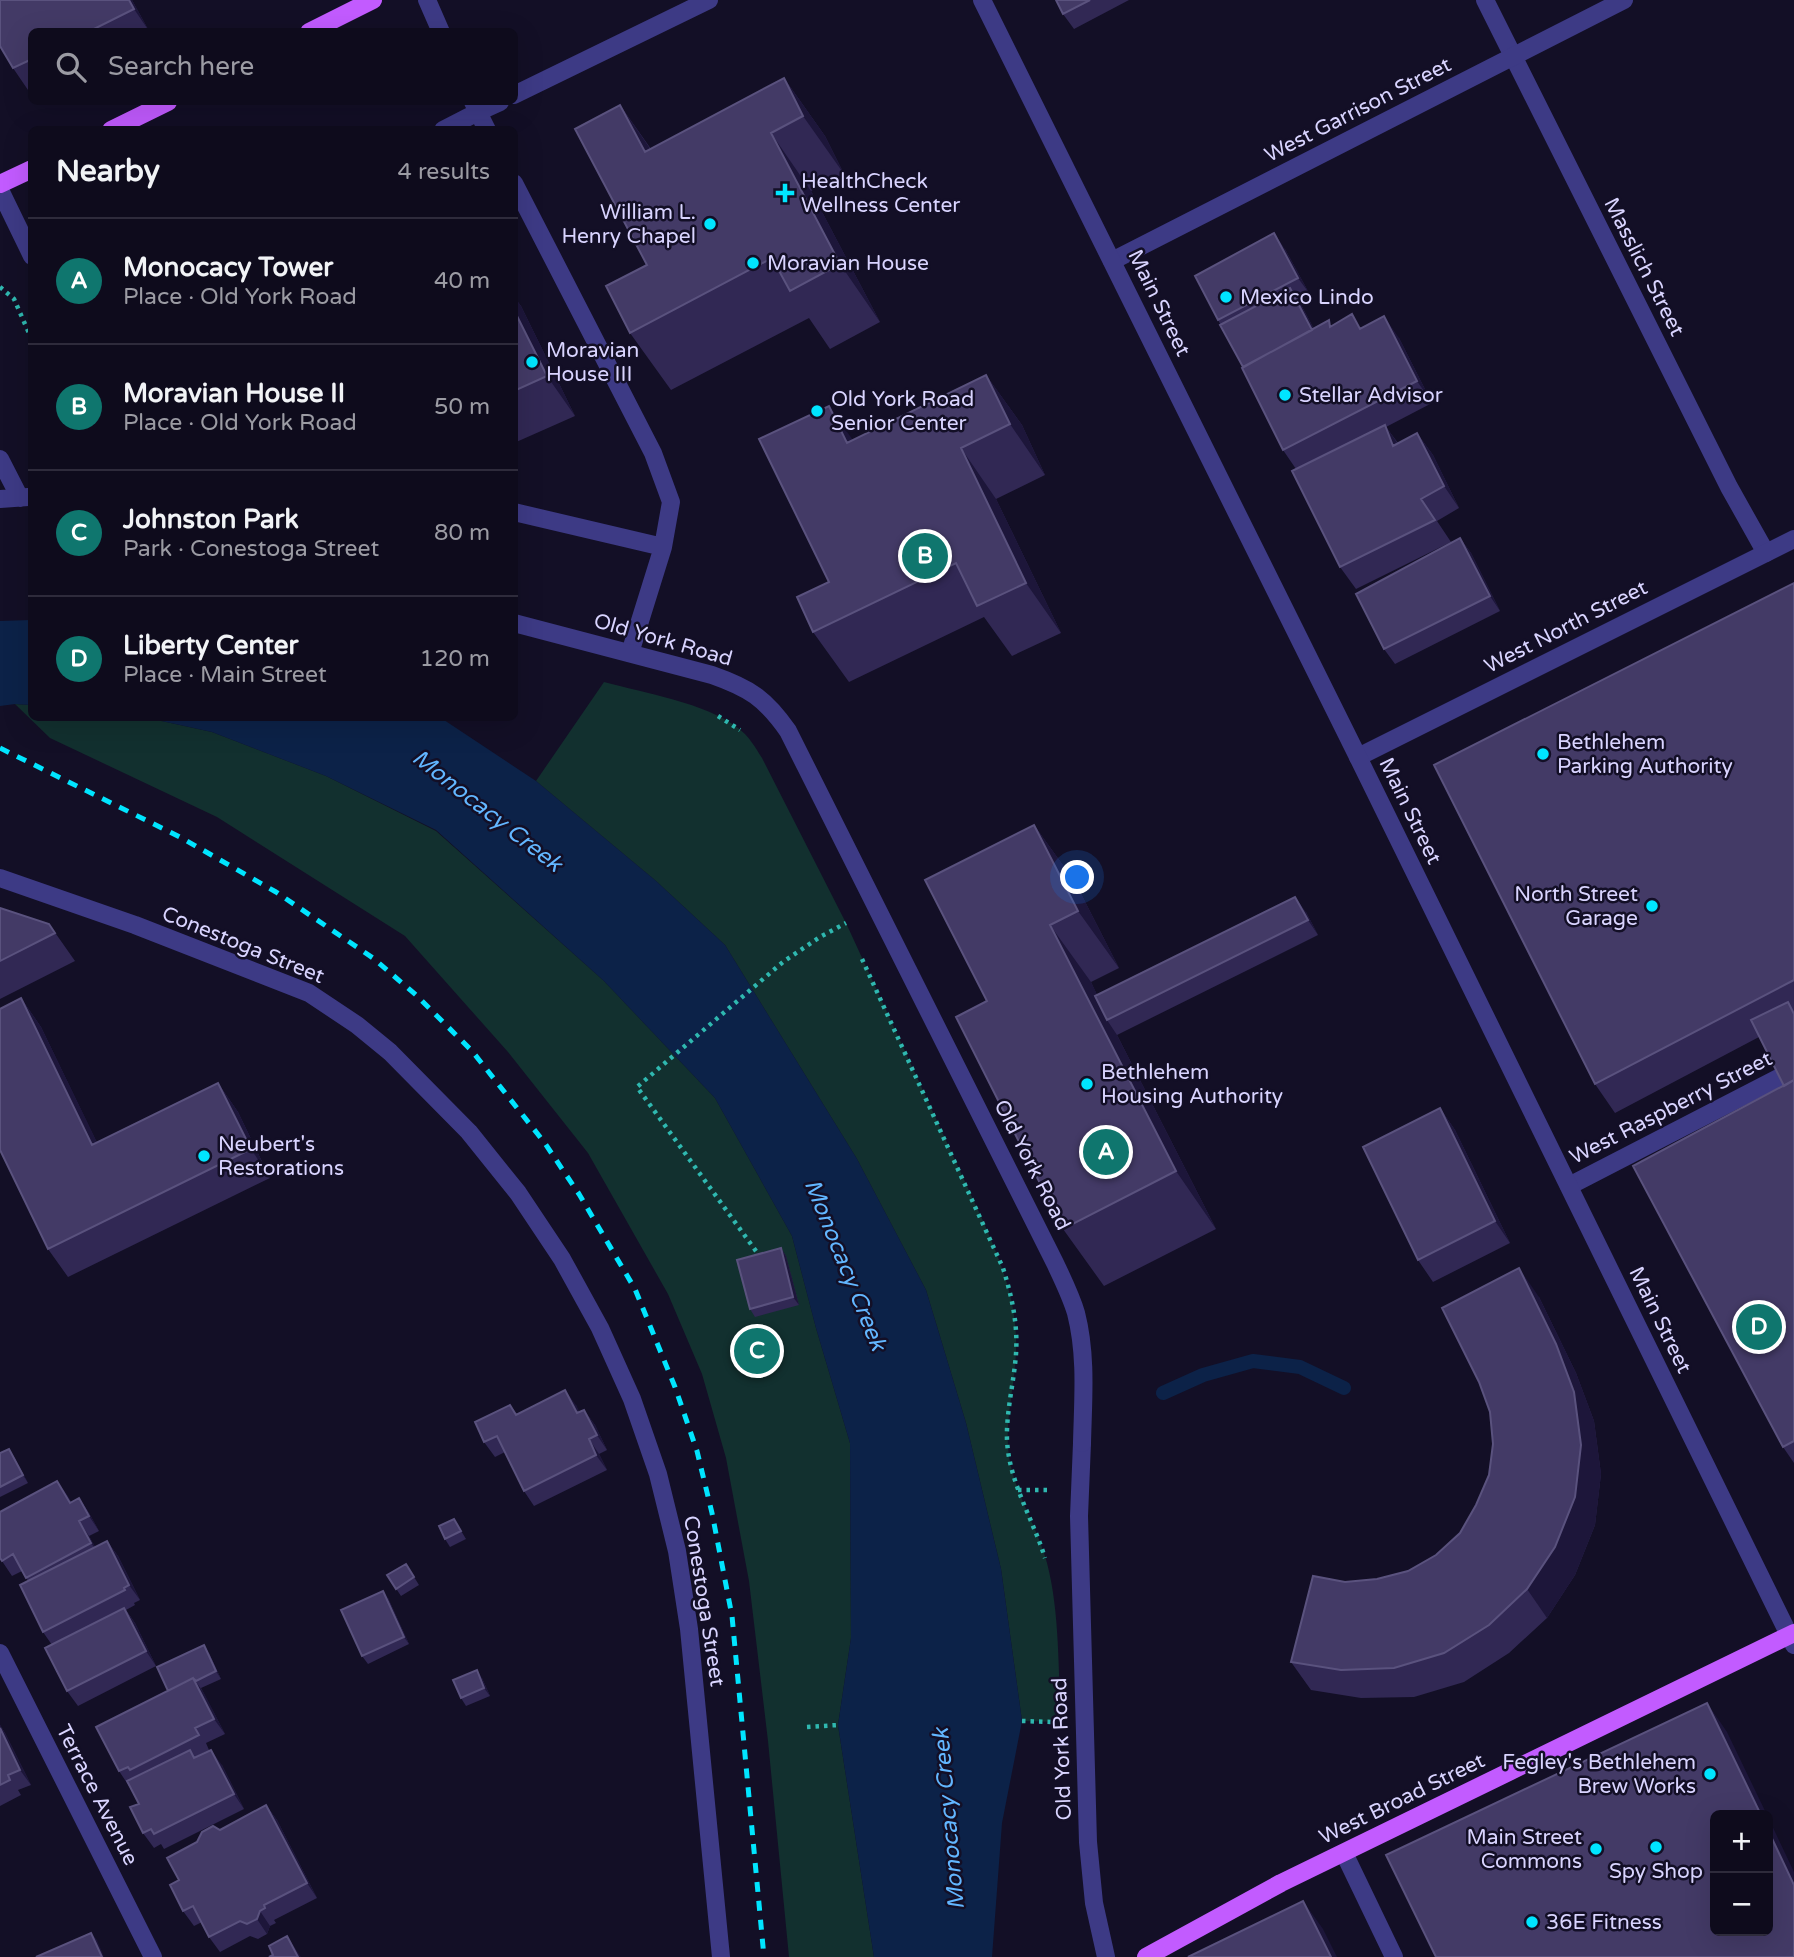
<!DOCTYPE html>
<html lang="en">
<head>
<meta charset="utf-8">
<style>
	body { margin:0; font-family:"Varela Round",sans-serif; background:#1c1929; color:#f1f3f6 }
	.controls { position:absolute; right:21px; bottom:21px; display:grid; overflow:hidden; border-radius:10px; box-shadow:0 7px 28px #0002 }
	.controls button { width:63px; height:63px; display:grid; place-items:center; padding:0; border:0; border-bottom:2px solid #2e2b3b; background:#0e0b1c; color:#f1f3f6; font:35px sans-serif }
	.you { position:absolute; left:1078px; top:878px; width:24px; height:24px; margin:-18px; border:5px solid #fff; border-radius:50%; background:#1a73e8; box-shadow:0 0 0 10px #1a73e833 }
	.badge { display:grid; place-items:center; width:46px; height:46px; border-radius:50%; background:#0f766e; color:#fff; font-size:23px; font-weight:700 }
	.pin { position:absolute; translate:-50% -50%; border:4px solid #fff; box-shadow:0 2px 7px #0006 }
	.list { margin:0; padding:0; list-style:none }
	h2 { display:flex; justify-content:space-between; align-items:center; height:91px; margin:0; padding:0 28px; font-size:30px }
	h2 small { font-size:23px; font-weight:400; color:#9b9ba3 }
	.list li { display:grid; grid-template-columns:46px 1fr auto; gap:21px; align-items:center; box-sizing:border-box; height:126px; padding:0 28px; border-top:2px solid #2e2b3b }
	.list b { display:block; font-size:26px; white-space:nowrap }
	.list p { margin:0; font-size:23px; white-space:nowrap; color:#9b9ba3 }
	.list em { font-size:23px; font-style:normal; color:#9b9ba3 }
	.icon { flex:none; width:38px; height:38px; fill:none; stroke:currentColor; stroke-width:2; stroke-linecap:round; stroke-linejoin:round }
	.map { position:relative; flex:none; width:1794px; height:1957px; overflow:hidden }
	.search { position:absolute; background:#0e0b1c; box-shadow:0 7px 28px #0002; left:28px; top:28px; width:490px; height:77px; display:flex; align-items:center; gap:18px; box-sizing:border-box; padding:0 24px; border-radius:10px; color:#9b9ba3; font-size:26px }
	.panel { position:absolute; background:#0e0b1c; box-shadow:0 7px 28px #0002; left:28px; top:126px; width:490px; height:595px; border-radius:10px }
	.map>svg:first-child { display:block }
	.green { fill:#12302f }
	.water { fill:#0c2248 }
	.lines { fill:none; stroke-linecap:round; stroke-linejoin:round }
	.stream { stroke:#0c2248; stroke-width:14 }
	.path { stroke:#2fb8b0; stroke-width:4.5; stroke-dasharray:3.5 5; stroke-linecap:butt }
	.service { stroke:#3d3a85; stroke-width:18 }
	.minor { stroke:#3d3a85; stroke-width:18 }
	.tertiary { stroke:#3d3a85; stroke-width:18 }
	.primary { stroke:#c25bff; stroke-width:18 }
	.rail { stroke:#00e5ff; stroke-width:5; stroke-dasharray:10 9; stroke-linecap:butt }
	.wall { fill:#312854 }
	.shaded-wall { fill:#1d163a }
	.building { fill:#433a66; stroke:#5a527e; stroke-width:2 }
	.poi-dot { fill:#00e5ff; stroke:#130f26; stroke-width:2.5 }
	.labels { text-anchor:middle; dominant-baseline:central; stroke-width:5; stroke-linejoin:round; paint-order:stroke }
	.street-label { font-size:21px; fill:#d9d4ff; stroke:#130f26 }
	.poi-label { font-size:21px; fill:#d9d4ff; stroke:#130f26; text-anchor:start }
	.water-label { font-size:23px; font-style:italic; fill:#62b6ff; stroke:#130f26 }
</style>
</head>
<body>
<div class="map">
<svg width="1794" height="1957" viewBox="0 0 1794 1957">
	<rect width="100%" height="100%" fill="#130f26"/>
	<path class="green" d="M 604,682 C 644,693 706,703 738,728 C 749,736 755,747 762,758 L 846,923 L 984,1223 C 1002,1265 1018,1305 1016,1351 C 1015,1387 1004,1421 1009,1457 C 1015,1494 1037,1526 1047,1563 C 1060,1613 1058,1670 1061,1722 L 1022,1721 L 1001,1569 L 966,1423 L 926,1290 L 857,1159 L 725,945 L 656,881 L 536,781 Z
		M 15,704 L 31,705 L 32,718 L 148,718 L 212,732 L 326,776 L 436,831 L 604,981 L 715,1098 L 792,1236 L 816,1328 L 850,1443 L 851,1638 L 838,1725 L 874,1957 L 789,1957 L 768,1741 L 749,1581 L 726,1458 L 702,1374 L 668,1294 L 588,1153 L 508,1052 L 405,936 L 217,817 L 50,738 Z"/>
	<path class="water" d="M 31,620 L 31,705 L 15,704 L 0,706 L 0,621 Z
		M 148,718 L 441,718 L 536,781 L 656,881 L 725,945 L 857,1159 L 926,1290 L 966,1423 L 1001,1569 L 1022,1721 L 1002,1823 L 992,1957 L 874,1957 L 838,1725 L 851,1638 L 850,1443 L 816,1328 L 792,1236 L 715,1098 L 604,981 L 436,830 L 326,776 L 212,732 Z"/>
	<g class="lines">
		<path class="stream" d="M 1163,1393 L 1203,1375 L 1253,1361 L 1300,1367 L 1344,1388"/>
		<path class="path" d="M 0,287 L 14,299 L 32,340
			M 718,716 L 740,730
			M 862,959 L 1003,1268 C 1012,1297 1018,1324 1016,1354 C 1014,1382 1006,1412 1007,1440 C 1009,1482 1033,1519 1045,1558
			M 761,1258 L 637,1087 L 783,962 L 820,937 L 846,923
			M 1018,1490 L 1049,1490
			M 1022,1721 L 1053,1722
			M 807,1727 L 838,1725"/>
		<path class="service" d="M 427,0 L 441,32
			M 1485,0 L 1729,487 L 1766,553
			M 514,95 L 709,0
			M 473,102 L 478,112 L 500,102
			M 443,130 L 478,112 L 487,130
			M 514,183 L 653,453 L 671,502 L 663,547 L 630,653
			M 0,459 L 20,498
			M 0,499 L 28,497
			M 514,512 L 663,547
			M 1569,1186 L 1794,1070
			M 1082,1443 L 1079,1516 L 1088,1842 L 1094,1903 L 1106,1957
			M 1344,1853 L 1394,1957"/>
		<path class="minor" d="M 0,190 L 32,256
			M 1112,261 L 1624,0
			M 514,623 L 712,675 C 749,688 765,698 788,731 L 1055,1263 C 1063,1280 1071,1296 1076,1313 C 1087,1356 1083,1400 1082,1443
			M 1358,757 L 1794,539
			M 0,878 L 135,925 L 309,993 L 357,1025 L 390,1052 L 469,1132 L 518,1193 L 562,1259 L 600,1328 L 632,1399 L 658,1474 L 677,1551 L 689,1629 L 721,1957
			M 0,1653 L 153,1957"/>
		<path class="tertiary" d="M 982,0 L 1358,757 L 1794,1645"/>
		<path class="primary" d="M 309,32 L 373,0
			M 111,130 L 168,102
			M 0,184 L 32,169
			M 1146,1957 L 1281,1883 L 1794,1633"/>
		<path class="rail" d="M 0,748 L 180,837 L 276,892 L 373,958 L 416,995 L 472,1051 L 544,1142 L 579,1194 L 635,1289 L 675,1387 L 697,1451 L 712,1513 L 732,1616 L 764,1957"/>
	</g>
	<path class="wall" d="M 0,0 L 132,0 L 149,31 L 32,32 L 32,89 L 28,90 L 13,68 Z
		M 1056,0 L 1129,0 L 1074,29 L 1063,14 Z
		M 784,78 L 825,136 L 844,174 L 811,191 L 880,322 L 830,349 L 809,318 L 671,390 L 630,333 L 647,265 L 620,105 L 651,149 Z
		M 1285,249 L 1309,293 L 1298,299 L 1314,329 L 1332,325 L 1362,328 L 1399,338 L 1432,403 L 1386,427 L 1398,443 L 1417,433 L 1433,455 L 1459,508 L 1437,521 L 1451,542 L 1356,589 L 1340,567 L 1296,469 L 1283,450 L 1243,367 L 1218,320 Z
		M 514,297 L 521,306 L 575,416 L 514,443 Z
		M 986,375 L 1022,425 L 1045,475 L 996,499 L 1061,633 L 1012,656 L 984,617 L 849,682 L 813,632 L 829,582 L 853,440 Z
		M 1460,538 L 1471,553 L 1500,611 L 1395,664 L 1384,649 Z
		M 1794,583 L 1794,1463 L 1783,1447 L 1784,1086 L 1759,1037 L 1615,1113 L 1595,1084 Z
		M 1034,825 L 1075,882 L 1119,968 L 1091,982 L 1097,995 L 1306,912 L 1318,935 L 1117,1035 L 1216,1229 L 1104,1286 L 1063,1229 Z
		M 0,908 L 49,924 L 75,961 L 0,999 Z
		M 21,998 L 41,1027 L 97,1143 L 218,1083 L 238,1112 L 270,1178 L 68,1277 L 48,1249 Z
		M 1440,1108 L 1455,1130 L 1510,1243 L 1433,1282 L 1418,1260 Z
		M 781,1248 L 786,1256 L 799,1305 L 755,1317 L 750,1309 Z
		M 1539,1297 L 1576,1373 L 1594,1421 L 1601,1474 L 1595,1525 L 1575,1575 L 1547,1618 L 1509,1653 L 1464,1682 L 1414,1697 L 1361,1698 L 1311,1690 L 1291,1662 L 1345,1582 L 1377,1579 L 1408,1571 L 1436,1555 L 1460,1533 L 1476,1505 L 1489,1475 L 1493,1444 Z
		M 510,1405 L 517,1414 L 576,1405 L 579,1412 L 584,1410 L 595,1425 L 607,1450 L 599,1454 L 607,1470 L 534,1506 L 524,1491 L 505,1452 L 495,1457 L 484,1442 Z
		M 0,1453 L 14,1457 L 28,1483 L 0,1497 Z
		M 57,1481 L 71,1502 L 79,1498 L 89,1513 L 99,1531 L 89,1536 L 95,1547 L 107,1541 L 118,1556 L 140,1600 L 134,1603 L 135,1605 L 126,1610 L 135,1623 L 156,1666 L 78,1706 L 67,1691 L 52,1645 L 43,1632 L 28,1581 L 22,1571 L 12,1576 L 2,1561 Z
		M 454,1519 L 466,1539 L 450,1547 L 445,1539 Z
		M 406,1564 L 419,1585 L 401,1596 L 387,1575 Z
		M 388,1598 L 409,1644 L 368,1664 L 362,1656 Z
		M 209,1653 L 221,1679 L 201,1688 L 225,1734 L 206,1743 L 209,1750 L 195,1757 L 222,1765 L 244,1809 L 164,1849 L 161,1844 L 154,1848 L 143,1833 L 139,1804 L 129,1786 L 119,1771 L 168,1691 Z
		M 482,1678 L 490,1696 L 466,1706 L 461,1698 Z
		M 0,1725 L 5,1733 L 31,1785 L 18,1790 L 21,1795 L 0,1806 Z
		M 266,1805 L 277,1820 L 317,1898 L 274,1920 L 276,1923 L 270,1926 L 267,1934 L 258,1939 L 250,1936 L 220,1952 L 209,1937 L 202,1922 L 194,1926 L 183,1911 L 179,1880 L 220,1830 Z"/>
	<path class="shaded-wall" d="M 129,0 L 132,0 L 149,31 L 134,9 Z
		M 784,78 L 825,136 L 844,174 L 803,116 Z
		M 620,105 L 660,163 L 645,152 Z
		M 771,133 L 811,191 L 880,322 L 840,264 Z
		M 1274,233 L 1285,249 L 1309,293 L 1298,278 Z
		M 1290,288 L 1300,303 L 1324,347 L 1313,332 Z
		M 514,297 L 521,306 L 575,416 L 547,376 L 514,310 Z
		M 1384,316 L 1399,338 L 1432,403 L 1417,381 Z
		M 986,375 L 1022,425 L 1045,475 L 1010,424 Z
		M 829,406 L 864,456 L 847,443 Z
		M 1385,425 L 1400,447 L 1393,446 Z
		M 1417,433 L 1433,455 L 1459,508 L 1444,486 Z
		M 961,448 L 996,499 L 1061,633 L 1026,583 Z
		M 1460,538 L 1471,553 L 1500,611 L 1490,596 Z
		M 1034,825 L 1075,882 L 1119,968 L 1078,911 Z
		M 1295,897 L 1306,912 L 1318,935 L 1308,920 Z
		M 1050,925 L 1091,982 L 1109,1019 L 1107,1020 L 1117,1035 L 1216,1229 L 1176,1171 Z
		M 21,998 L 41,1027 L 112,1173 L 92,1145 Z
		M 218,1083 L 238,1112 L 270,1178 L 251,1149 Z
		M 1440,1108 L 1455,1130 L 1510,1243 L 1495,1221 Z
		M 781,1248 L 786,1256 L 799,1305 L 793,1297 Z
		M 1519,1268 L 1539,1297 L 1576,1373 L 1594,1421 L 1601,1474 L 1595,1525 L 1575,1575 L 1547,1618 L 1527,1589 Z
		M 565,1390 L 576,1405 L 588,1428 L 577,1413 Z
		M 584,1410 L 595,1425 L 607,1450 L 597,1435 Z
		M 589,1439 L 599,1454 L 607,1470 L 596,1455 Z
		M 9,1449 L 14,1457 L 28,1483 L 23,1475 Z
		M 57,1481 L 68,1496 L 80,1518 L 70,1503 Z
		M 79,1498 L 89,1513 L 99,1531 L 89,1516 Z
		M 79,1521 L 89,1536 L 102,1558 L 91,1543 Z
		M 107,1541 L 118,1556 L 140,1600 L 129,1585 Z
		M 383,1591 L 388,1598 L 409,1644 L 404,1637 Z
		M 124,1608 L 135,1623 L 156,1666 L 146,1651 Z
		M 204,1645 L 209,1653 L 221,1679 L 216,1671 Z
		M 477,1670 L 482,1678 L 490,1696 L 484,1688 Z
		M 193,1678 L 204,1693 L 225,1734 L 214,1719 Z
		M 1707,1703 L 1727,1732 L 1767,1815 L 1761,1815 Z
		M 0,1725 L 5,1733 L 31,1785 L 20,1770 L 0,1728 Z
		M 211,1750 L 222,1765 L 244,1809 L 234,1794 Z
		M 266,1805 L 277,1820 L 317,1898 L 307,1883 Z
		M 1768,1817 L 1794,1872 L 1794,1885 L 1768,1830 Z
		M 1303,1901 L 1323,1929 L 1337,1957 L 1331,1957 Z
		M 260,1911 L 270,1926 L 267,1934 L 257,1919 Z
		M 91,1933 L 97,1940 L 104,1957 L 102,1957 Z
		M 287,1936 L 301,1957 L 298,1957 Z"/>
	<path class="building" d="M 0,0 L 129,0 L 134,9 L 88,32 L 32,32 L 32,59 L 13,68 L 0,46 Z
		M 1056,0 L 1090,0 L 1063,14 Z
		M 784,78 L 803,116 L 771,133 L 840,264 L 790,291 L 772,258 L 630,333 L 606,286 L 647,265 L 575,129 L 620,105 L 645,152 Z
		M 1274,233 L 1298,278 L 1218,320 L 1195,276 Z
		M 1290,288 L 1312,330 L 1243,367 L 1220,325 Z
		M 514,310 L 547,376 L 514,391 Z
		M 1352,314 L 1360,329 L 1384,316 L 1417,381 L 1283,450 L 1242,368 L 1329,320 L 1330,327 Z
		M 986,375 L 1010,424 L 961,448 L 1026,583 L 977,606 L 956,563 L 813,632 L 797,597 L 829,582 L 759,439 L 829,406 L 847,443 Z
		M 1385,425 L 1393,446 L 1417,433 L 1444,486 L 1421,499 L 1435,520 L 1340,567 L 1292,471 Z
		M 1460,538 L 1490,596 L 1384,649 L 1356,594 Z
		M 1794,583 L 1794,980 L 1595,1084 L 1434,765 Z
		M 1034,825 L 1078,911 L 1050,925 L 1176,1171 L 1063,1229 L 956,1017 L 987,1001 L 925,880 Z
		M 1295,897 L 1308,920 L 1107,1020 L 1095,996 Z
		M 0,908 L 49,924 L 55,933 L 0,961 Z
		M 21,998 L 92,1145 L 218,1083 L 251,1149 L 48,1249 L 0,1150 L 0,1009 Z
		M 1788,1002 L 1794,1014 L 1794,1080 L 1784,1086 L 1751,1020 Z
		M 1794,1080 L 1794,1441 L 1783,1447 L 1633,1166 Z
		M 1440,1108 L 1495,1221 L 1418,1260 L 1363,1147 Z
		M 781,1248 L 793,1297 L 750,1309 L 737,1260 Z
		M 1519,1268 L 1556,1344 L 1574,1392 L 1581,1445 L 1575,1497 L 1555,1547 L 1527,1589 L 1489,1625 L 1444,1653 L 1394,1668 L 1341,1670 L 1291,1662 L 1313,1576 L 1345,1582 L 1377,1579 L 1408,1571 L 1436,1555 L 1460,1533 L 1476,1505 L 1489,1475 L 1493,1444 L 1490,1412 L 1479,1382 L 1442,1308 Z
		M 565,1390 L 577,1413 L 584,1410 L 597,1435 L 589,1439 L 596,1455 L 524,1491 L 497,1436 L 484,1442 L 475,1422 L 510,1405 L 516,1415 Z
		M 9,1449 L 23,1475 L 0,1487 L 0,1453 Z
		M 57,1481 L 70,1503 L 79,1498 L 89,1516 L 79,1521 L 91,1543 L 26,1578 L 13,1554 L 2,1561 L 0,1558 L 0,1512 Z
		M 454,1519 L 461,1531 L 445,1539 L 439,1526 Z
		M 107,1541 L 129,1585 L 124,1588 L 125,1590 L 43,1632 L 20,1585 Z
		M 406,1564 L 414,1577 L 396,1589 L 387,1575 Z
		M 383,1591 L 404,1637 L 362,1656 L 341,1610 Z
		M 124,1608 L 146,1651 L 67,1691 L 45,1648 Z
		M 204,1645 L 216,1671 L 196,1681 L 193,1678 L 168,1691 L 157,1667 Z
		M 477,1670 L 484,1688 L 461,1698 L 453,1680 Z
		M 193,1678 L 214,1719 L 195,1728 L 199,1735 L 130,1770 L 128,1767 L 119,1771 L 96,1727 Z
		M 1707,1703 L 1761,1815 L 1715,1815 L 1715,1931 L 1768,1931 L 1768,1830 L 1794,1885 L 1794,1957 L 1436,1957 L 1386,1855 Z
		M 0,1728 L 20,1770 L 8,1775 L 10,1780 L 0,1785 Z
		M 190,1750 L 194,1758 L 211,1750 L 234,1794 L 154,1834 L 151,1829 L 143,1833 L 130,1807 L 139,1804 L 127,1781 Z
		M 266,1805 L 307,1883 L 264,1905 L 265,1908 L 260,1911 L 257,1919 L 247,1924 L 240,1921 L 209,1937 L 193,1906 L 183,1911 L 170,1885 L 179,1880 L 167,1858 L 197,1842 L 202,1832 L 213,1826 L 220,1830 Z
		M 1303,1901 L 1331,1957 L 1188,1957 Z
		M 91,1933 L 102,1957 L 36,1957 Z
		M 287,1936 L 298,1957 L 269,1957 L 273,1955 L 269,1946 Z"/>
	<g class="poi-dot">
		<path d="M781.5 182.5h7v7h7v7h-7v7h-7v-7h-7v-7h7z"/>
		<circle cx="710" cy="224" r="7"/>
		<circle cx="753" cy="263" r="7"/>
		<circle cx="1226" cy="297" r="7"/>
		<circle cx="532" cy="362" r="7"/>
		<circle cx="1285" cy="395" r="7"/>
		<circle cx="817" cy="411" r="7"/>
		<circle cx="1543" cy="754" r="7"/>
		<circle cx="1652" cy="906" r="7"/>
		<circle cx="1087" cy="1084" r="7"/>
		<circle cx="204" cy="1156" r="7"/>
		<circle cx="1710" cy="1774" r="7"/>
		<circle cx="1656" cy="1847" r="7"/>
		<circle cx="1596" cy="1849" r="7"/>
		<circle cx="1532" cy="1922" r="7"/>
	</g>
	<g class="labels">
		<g class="street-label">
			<text transform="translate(1358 110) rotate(-27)">West Garrison Street</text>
			<text transform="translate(1644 267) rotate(63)">Masslich Street</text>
			<text transform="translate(1159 303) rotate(64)">Main Street</text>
			<text transform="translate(1566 627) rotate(-27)">West North Street</text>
			<text transform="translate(663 640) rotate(16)">Old York Road</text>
			<text transform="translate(1410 811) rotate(64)">Main Street</text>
			<text transform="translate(243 945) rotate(22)">Conestoga Street</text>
			<text transform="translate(1671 1108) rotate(-27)">West Raspberry Street</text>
			<text transform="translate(1032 1165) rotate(63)">Old York Road</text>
			<text transform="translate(1660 1320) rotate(64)">Main Street</text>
			<text transform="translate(704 1601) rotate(81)">Conestoga Street</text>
			<text transform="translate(1062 1749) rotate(-92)">Old York Road</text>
			<text transform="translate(97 1795) rotate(63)">Terrace Avenue</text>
			<text transform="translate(1402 1799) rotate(-26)">West Broad Street</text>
		</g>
		<g class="poi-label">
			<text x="801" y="181">HealthCheck<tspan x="801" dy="24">Wellness Center</tspan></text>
			<text x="696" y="212" text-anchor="end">William L.<tspan x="696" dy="24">Henry Chapel</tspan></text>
			<text x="767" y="263">Moravian House</text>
			<text x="1240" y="297">Mexico Lindo</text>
			<text x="546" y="350">Moravian<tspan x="546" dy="24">House III</tspan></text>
			<text x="1299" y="395">Stellar Advisor</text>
			<text x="831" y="399">Old York Road<tspan x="831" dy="24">Senior Center</tspan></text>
			<text x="1557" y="742">Bethlehem<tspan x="1557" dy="24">Parking Authority</tspan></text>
			<text x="1638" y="894" text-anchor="end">North Street<tspan x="1638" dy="24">Garage</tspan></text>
			<text x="1101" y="1072">Bethlehem<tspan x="1101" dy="24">Housing Authority</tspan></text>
			<text x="218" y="1144">Neubert's<tspan x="218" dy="24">Restorations</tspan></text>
			<text x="1696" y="1762" text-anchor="end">Fegley's Bethlehem<tspan x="1696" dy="24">Brew Works</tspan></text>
			<text x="1582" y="1837" text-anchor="end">Main Street<tspan x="1582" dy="24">Commons</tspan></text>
			<text x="1656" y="1871" text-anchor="middle">Spy Shop</text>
			<text x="1546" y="1922">36E Fitness</text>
		</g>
		<g class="water-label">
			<text transform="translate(487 811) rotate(38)">Monocacy Creek</text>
			<text transform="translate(845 1265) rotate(68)">Monocacy Creek</text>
			<text transform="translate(949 1819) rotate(-95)">Monocacy Creek</text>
		</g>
	</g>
</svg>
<div class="controls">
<button>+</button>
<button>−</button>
</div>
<div class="you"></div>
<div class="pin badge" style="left:1106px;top:1152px">A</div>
<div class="pin badge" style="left:925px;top:556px">B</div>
<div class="pin badge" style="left:757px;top:1351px">C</div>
<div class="pin badge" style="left:1759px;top:1327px">D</div>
<div class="search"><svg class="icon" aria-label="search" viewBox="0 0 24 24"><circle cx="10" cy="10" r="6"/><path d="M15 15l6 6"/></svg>Search here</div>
<section class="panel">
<h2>Nearby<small>4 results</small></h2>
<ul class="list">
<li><span class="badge">A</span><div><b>Monocacy Tower</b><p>Place · Old York Road</p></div><em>40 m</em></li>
<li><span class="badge">B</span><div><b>Moravian House II</b><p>Place · Old York Road</p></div><em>50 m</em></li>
<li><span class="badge">C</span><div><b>Johnston Park</b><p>Park · Conestoga Street</p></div><em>80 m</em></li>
<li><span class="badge">D</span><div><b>Liberty Center</b><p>Place · Main Street</p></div><em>120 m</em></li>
</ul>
</section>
</div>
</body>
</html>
